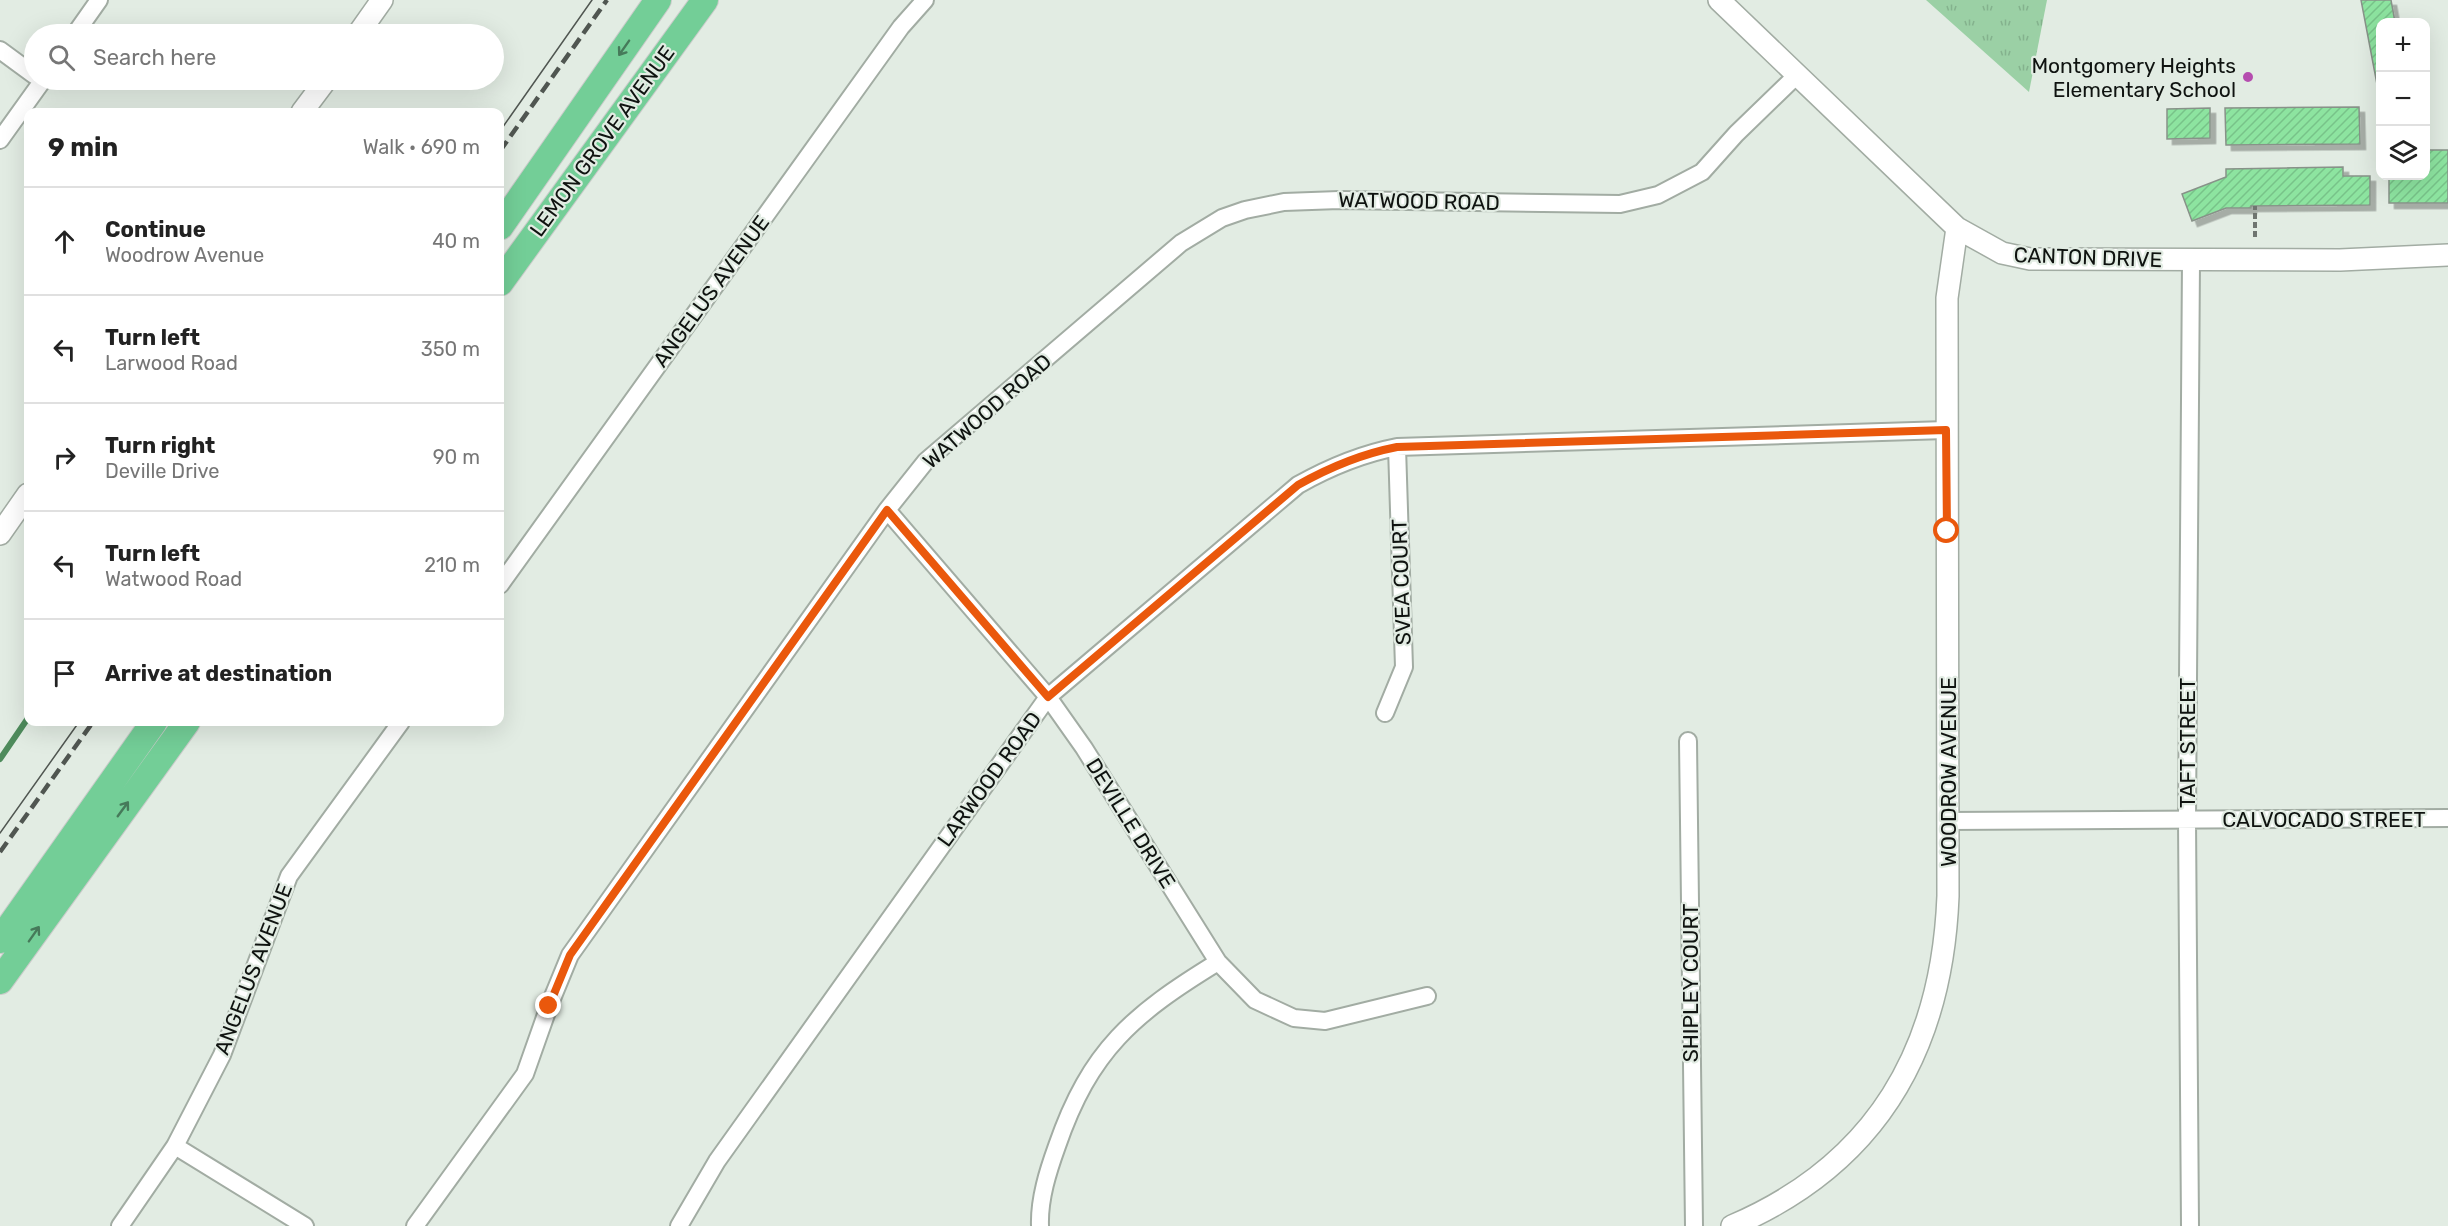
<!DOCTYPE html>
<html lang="en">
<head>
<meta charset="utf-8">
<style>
	body { margin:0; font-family:Rubik,sans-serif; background:#f2f2f2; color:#222 }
	.controls { position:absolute; right:18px; top:18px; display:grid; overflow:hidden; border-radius:12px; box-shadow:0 6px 24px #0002 }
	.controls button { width:54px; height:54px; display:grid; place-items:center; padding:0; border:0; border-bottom:2px solid #e0e0e0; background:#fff; color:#222; font:30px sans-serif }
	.stop { position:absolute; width:18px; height:18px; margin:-14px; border:4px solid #ea580c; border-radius:50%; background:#fff }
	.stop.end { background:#ea580c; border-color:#fff; box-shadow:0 2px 6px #0008 }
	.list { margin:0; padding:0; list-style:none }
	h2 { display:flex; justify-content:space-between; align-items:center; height:78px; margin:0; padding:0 24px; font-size:26px }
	h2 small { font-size:20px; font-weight:400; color:#767676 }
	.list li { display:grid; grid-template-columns:39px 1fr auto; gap:18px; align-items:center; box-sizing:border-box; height:108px; padding:0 24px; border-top:2px solid #e0e0e0 }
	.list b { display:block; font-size:22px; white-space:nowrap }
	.list p { margin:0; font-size:20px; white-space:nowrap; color:#767676 }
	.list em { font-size:20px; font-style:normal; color:#767676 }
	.icon { flex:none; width:33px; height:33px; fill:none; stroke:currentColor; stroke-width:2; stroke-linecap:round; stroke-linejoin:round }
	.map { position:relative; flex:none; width:2448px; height:1226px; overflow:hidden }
	.search { position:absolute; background:#fff; box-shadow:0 6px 24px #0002; left:24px; top:24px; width:480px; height:66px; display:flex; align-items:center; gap:15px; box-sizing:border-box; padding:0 21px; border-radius:33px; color:#767676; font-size:22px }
	.panel { position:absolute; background:#fff; box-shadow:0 6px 24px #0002; left:24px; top:108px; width:480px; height:618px; border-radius:12px }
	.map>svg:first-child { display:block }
	.park { fill:url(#park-tufts) }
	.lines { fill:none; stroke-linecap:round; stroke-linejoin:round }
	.stream { stroke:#4e8b5c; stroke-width:6 }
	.building { fill:url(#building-hatch); stroke:#889289; stroke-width:1.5; filter:url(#shadow) }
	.minor-casing { stroke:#a2aca3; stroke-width:20 }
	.tertiary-casing { stroke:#a2aca3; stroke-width:24 }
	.primary-casing { stroke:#cacbca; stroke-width:28 }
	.path { stroke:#6f7570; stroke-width:4; stroke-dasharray:6 3; stroke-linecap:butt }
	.minor { stroke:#fff; stroke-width:16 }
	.tertiary { stroke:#fff; stroke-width:21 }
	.primary { stroke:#73ce97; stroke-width:26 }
	.tram { stroke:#505651; stroke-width:1.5 }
	.rail { stroke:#505651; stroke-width:4.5; stroke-dasharray:12 6; stroke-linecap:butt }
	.oneway { stroke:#467a5a }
	.route { stroke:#ea580c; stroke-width:8 }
	.poi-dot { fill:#b54daf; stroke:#e2ece3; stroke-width:2 }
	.labels { text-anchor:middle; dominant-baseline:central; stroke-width:4.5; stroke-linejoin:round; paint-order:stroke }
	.poi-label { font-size:21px; fill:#0f1310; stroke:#e2ece3; text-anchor:end }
	.street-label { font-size:21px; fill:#0f1310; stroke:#e2ece3 }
</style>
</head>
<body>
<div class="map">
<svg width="2448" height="1226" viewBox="0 0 2448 1226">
	<defs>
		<pattern id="park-tufts" width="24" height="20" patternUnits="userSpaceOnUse" patternTransform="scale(1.5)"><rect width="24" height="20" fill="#9bd0a5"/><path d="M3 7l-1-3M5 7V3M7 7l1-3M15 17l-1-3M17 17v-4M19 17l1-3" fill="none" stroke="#84b28d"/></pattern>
		<pattern id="building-hatch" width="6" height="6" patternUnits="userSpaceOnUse" patternTransform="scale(1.5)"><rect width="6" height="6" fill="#8de4a0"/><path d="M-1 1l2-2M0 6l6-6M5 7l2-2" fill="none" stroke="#78c389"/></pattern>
		<filter id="shadow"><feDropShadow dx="5.5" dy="5.5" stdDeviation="0" flood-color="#0004"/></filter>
	</defs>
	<rect width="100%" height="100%" fill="#e2ece3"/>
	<path class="park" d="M 1926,0 L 2047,0 L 2029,92 Z"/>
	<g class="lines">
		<path class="stream" d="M 0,759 L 28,718"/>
	</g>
	<path class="building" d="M 2361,0 L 2391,0 L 2395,22 L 2380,22 L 2380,100 Z
		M 2359,107 L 2360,144 L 2226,145 L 2225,108 Z
		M 2210,108 L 2210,138 L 2167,139 L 2167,109 Z
		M 2426,150 L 2448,150 L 2448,203 L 2389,203 L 2389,176 L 2426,176 Z
		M 2343,167 L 2343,176 L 2370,176 L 2370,205 L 2251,206 L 2251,208 L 2226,208 L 2192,221 L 2182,194 L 2226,177 L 2226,169 Z"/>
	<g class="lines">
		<defs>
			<path id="minor" d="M 75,34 L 99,0
				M 0,50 L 34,75
				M 0,140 L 43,80
				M 887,510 L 1048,697 L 1084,748 L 1218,962 L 1255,1000 L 1294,1018 L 1325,1021 L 1427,996
				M 500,585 L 901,27 L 925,0
				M 1385,713 L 1404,667 L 1397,447
				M 1688,741 L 1694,1226
				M 1949,821 L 2448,818
				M 175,1146 L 305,1226
				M 120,1226 L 175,1146 L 222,1055 L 289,876 L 401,722
				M 415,1226 L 525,1074 L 549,1006 L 570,955 L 887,510 L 926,461 L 1181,243 L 1222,218 L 1245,210 L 1284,202 L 1339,200 L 1620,204 L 1658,195 L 1702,172 L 1736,134 L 1798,74
				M 679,1226 L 717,1161 L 1048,697 L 1298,485 C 1330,467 1361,454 1397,447 L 1946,430
				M 1040,1226 C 1039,1199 1048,1171 1057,1146 C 1090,1050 1133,1014 1218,962
				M 2190,1226 L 2187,820 L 2191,261"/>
			<path id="tertiary" d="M 1719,0 L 1957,228 L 2002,253 L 2030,259 L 2340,260 L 2448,255
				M 358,34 L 382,0
				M 302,112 L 326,80
				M 0,534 L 28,494
				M 1732,1226 C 1877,1164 1942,1049 1948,896 L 1947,298 L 1957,228"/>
			<path id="primary" d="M 500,227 L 658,0
				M 500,283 L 705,0
				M 0,940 L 154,722
				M 0,981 L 187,722"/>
		</defs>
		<use href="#minor" class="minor-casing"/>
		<use href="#tertiary" class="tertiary-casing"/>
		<use href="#primary" class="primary-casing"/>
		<path class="path" d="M 2255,237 L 2255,206"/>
		<use href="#minor" class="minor"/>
		<use href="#tertiary" class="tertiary"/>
		<use href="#primary" class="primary"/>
		<path class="tram" d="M 500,131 L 592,0
			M 0,833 L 79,722"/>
		<path class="rail" d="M 500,151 L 607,0
			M 0,852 L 93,722"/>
	</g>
	<defs><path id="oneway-shaft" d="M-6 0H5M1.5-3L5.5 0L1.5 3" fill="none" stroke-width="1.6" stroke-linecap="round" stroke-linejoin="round" transform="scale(1.5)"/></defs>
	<g class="oneway">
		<use href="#oneway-shaft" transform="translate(624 48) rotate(125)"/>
		<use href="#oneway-shaft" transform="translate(123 809) rotate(-54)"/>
		<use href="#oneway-shaft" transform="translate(34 934) rotate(-55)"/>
	</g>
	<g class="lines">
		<path class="route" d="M 549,1006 L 570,955 L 887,510 L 1048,697 L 1298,485 C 1330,467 1361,454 1397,447 L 1946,430 L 1947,531"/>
	</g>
	<circle class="poi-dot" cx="2248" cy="77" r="6"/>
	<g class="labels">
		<g class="poi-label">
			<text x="2236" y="65">Montgomery Heights<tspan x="2236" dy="24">Elementary School</tspan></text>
		</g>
		<g class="street-label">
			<text transform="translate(602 141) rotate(-54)">LEMON GROVE AVENUE</text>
			<text transform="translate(1419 201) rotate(1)">WATWOOD ROAD</text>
			<text transform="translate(2088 257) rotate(2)">CANTON DRIVE</text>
			<text transform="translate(711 291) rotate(-54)">ANGELUS AVENUE</text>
			<text transform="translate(987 411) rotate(-41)">WATWOOD ROAD</text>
			<text transform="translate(1401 582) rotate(-92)">SVEA COURT</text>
			<text transform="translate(2187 743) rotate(-90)">TAFT STREET</text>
			<text transform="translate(1948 772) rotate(-90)">WOODROW AVENUE</text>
			<text transform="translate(989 779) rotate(-54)">LARWOOD ROAD</text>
			<text x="2324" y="819">CALVOCADO STREET</text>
			<text transform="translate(1131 823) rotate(58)">DEVILLE DRIVE</text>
			<text transform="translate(253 969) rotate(-69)">ANGELUS AVENUE</text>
			<text transform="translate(1690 983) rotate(-90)">SHIPLEY COURT</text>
		</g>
	</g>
</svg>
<div class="controls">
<button>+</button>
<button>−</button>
<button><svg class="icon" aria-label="layers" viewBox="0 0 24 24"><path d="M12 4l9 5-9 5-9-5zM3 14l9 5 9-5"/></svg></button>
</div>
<div class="stop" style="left:1947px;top:531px"></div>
<div class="stop end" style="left:549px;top:1006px"></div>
<div class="search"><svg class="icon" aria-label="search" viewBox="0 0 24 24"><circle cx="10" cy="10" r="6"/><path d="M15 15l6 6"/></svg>Search here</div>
<section class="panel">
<h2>9 min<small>Walk · 690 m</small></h2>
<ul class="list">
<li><svg class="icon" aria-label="ahead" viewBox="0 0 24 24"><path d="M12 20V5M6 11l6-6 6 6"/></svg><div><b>Continue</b><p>Woodrow Avenue</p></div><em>40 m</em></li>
<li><svg class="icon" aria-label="left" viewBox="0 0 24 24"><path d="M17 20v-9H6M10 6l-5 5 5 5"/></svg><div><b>Turn left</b><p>Larwood Road</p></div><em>350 m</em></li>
<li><svg class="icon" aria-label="right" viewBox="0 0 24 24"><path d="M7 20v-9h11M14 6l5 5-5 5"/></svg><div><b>Turn right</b><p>Deville Drive</p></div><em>90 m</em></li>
<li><svg class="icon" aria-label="left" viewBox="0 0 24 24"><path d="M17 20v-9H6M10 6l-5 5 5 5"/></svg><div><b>Turn left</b><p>Watwood Road</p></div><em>210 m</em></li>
<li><svg class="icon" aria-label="arrive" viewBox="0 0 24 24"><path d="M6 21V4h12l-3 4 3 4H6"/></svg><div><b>Arrive at destination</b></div></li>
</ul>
</section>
</div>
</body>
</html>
